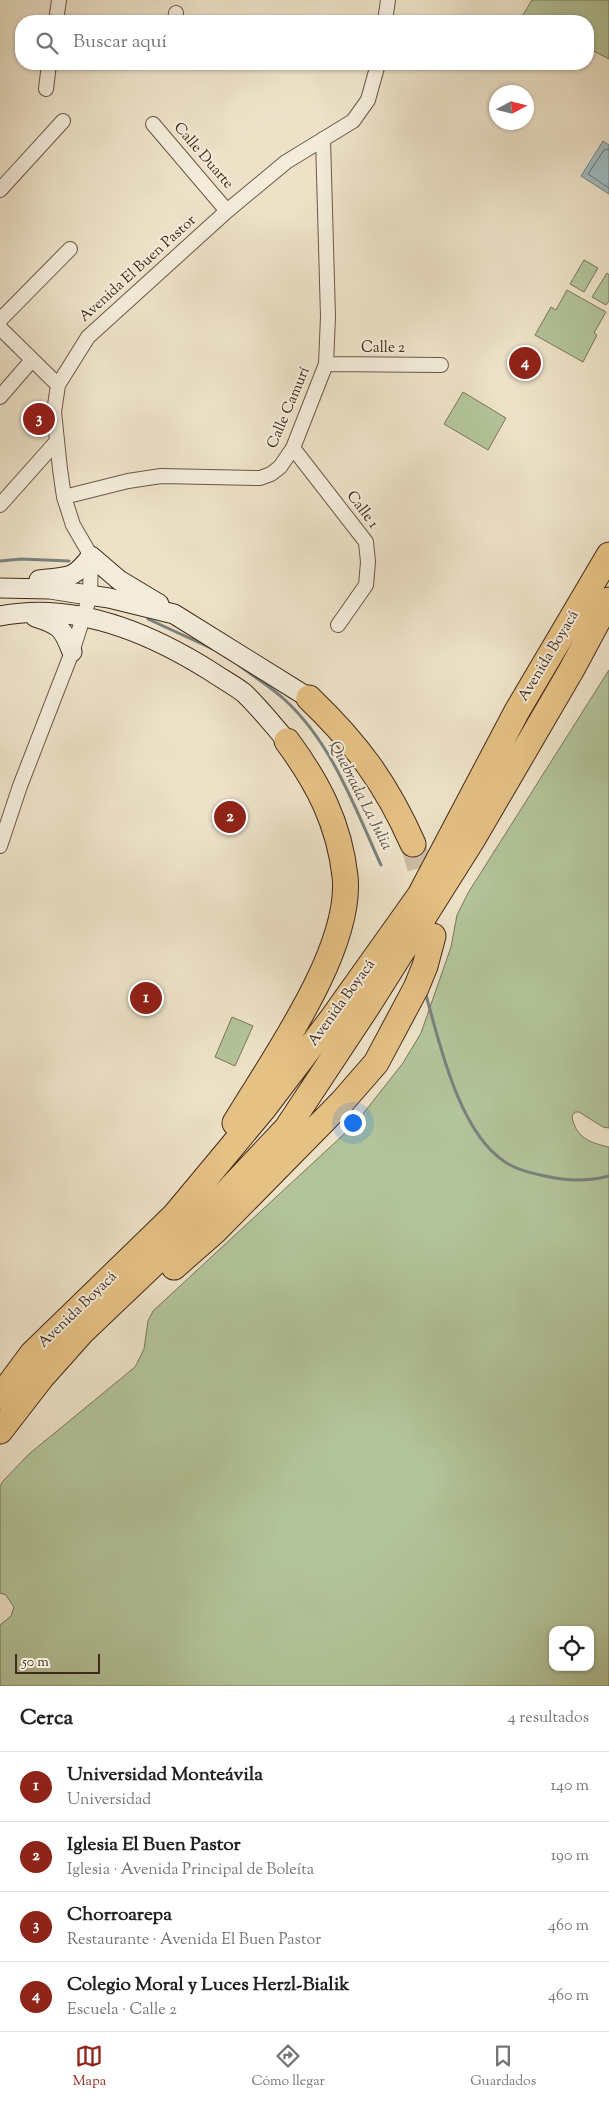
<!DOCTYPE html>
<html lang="es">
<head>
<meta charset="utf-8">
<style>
	body { margin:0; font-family:"Sorts Mill Goudy",serif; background:#f6f6f6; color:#202124 }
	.controls { position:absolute; right:15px; bottom:15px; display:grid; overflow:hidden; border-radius:10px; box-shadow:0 1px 4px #0004 }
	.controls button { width:45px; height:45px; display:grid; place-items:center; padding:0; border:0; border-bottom:1px solid #e0e0e0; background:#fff; color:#202124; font:25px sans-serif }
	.compass { position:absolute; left:489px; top:85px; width:45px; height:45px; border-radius:50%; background:#fff; box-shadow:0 1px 4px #0004; rotate:83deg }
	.scale { position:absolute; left:15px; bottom:12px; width:85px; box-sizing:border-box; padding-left:5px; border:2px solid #432919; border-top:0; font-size:14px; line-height:18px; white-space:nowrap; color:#432919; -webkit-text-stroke:4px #f3ecdb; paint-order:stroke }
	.you { position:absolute; left:352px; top:1122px; width:18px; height:18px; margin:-12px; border:4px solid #fff; border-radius:50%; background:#1a73e8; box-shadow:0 0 0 8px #1a73e833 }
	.badge { display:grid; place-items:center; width:32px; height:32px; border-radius:50%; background:#8f2418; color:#fff; font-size:16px; font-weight:700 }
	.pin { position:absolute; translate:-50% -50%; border:2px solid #fff; box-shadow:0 1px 5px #0006 }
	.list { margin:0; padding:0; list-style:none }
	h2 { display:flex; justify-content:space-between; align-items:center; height:65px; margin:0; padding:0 20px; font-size:21px }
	h2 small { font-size:16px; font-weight:400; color:#757577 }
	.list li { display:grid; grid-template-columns:32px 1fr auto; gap:15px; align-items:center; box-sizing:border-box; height:70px; padding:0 20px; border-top:1px solid #e0e0e0 }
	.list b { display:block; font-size:19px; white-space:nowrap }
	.list p { margin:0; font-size:16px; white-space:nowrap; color:#757577 }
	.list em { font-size:16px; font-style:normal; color:#757577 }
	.icon { flex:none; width:28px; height:28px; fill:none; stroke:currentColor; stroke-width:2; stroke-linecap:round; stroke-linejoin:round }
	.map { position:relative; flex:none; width:609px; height:1686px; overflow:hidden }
	.search { position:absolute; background:#fff; box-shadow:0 1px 4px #0004; left:15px; right:15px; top:15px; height:55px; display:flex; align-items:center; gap:12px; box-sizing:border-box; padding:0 18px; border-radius:20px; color:#757577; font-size:19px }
	.sheet { height:345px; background:#fff }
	nav { display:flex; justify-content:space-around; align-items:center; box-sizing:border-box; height:70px; border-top:1px solid #e0e0e0; background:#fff; font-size:14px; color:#757577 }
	nav a { display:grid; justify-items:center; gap:2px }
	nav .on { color:#8f2418 }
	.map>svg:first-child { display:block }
	.green { fill:#b3c49a; stroke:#7b765a; fill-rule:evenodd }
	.water { fill:#9ebbc1; stroke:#7a817e }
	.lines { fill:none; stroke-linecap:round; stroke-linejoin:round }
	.shore { stroke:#70726d; stroke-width:1 }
	.stream { stroke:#7a817e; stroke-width:3 }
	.highway-tunnel { stroke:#cbbda5; stroke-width:25; stroke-dasharray:25 12; stroke-linecap:butt }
	.street-casing { stroke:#6e5745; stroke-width:16 }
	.secondary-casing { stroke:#432919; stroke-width:21 }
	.highway-casing { stroke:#432919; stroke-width:27 }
	.street { stroke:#f3ecdb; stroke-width:14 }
	.secondary { stroke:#f3ecdb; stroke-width:19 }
	.highway { stroke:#e6c184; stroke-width:25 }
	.labels { text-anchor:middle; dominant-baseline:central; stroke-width:4; stroke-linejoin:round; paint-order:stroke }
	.street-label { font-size:15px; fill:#432919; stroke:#f3ecdb }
	.water-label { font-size:16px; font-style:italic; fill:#5a4e43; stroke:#f3ecdb }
</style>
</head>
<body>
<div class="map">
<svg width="609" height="1686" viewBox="0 0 609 1686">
	<rect width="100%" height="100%" fill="#ede2c8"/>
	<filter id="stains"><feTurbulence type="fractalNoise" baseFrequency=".004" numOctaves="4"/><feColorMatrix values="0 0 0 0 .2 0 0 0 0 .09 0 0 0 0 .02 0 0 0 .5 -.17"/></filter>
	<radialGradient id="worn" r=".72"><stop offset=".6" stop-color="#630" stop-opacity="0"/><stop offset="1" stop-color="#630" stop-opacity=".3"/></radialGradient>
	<path class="green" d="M 532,0 L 609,0 L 609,59 L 588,48 L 588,21 L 535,21 L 523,15 Z
		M 584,260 L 598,268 L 584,292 L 570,284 Z
		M 607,273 L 609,275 L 609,301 L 606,305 L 592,297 Z
		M 567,290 L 606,312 L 594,333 L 597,335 L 583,362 L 535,335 L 551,307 L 556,310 Z
		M 463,392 L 506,418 L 488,450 L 444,424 Z
		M 609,670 L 609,1128 L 603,1127 L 579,1112 L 575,1112 L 572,1116 C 575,1137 590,1143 609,1147 L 609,1686 L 0,1686 L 0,1625 L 11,1616 L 14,1607 L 6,1595 L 0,1593 L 0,1486 L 3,1481 L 29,1454 L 135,1367 L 144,1349 L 148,1321 L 153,1311 L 355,1124 L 403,1063 L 421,1033 L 451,947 L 457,915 L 468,893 ZM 553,1630 L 590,1630 L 590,1667 L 553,1667 Z
		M 232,1017 L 253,1026 L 235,1066 L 215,1057 Z"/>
	<path class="water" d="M 603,141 L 609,145 L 609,194 L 581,176 Z"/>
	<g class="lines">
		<path class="shore" d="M 609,149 L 604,150 L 588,174 L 609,188"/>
		<path class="stream" d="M 0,561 L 21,559 L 69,561
			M 148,619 L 213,649
			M 239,665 C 254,677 271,687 285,700 C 332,743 355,808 381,865
			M 426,995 C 440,1045 459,1132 505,1162 C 517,1170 531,1173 545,1176 C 566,1181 587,1182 609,1176"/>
		<path class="highway-tunnel" d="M 413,844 L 429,901"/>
		<defs>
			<path id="street" d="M 56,21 L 59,0
				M 175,21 L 176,13
				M 385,21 L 388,0
				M 46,89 L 49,64
				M 153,124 L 227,211
				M 0,190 L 63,121
				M 0,320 L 70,249
				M 0,328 L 58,385
				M 326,364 L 441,365
				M 0,397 L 32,360
				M 293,448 L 366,542 L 368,562 L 366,585 L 338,625
				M 64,497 L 128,481 L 161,476 L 260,478 L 271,474 L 280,467 L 293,448 L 326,364 L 328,317 L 323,139
				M 0,505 L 57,441
				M 0,846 L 20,786 L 72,652 L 90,596 L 91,556 L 73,525 L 64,497 L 60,469 L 54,412 L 58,385 L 88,337 L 227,211 L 286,162 L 353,121 L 368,100 L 378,64"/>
			<path id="secondary" d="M 39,580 C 67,576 73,581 91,556 L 119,580 L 159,604
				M 0,588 L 50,589 L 75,593 L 109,598 L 174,614 L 309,698
				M 0,616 C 75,601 149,632 212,672 C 222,679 234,685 244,693 C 259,707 273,725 287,741
				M 35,617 C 60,625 63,628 72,652"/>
			<path id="highway" d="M 309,698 C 357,744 386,783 413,844
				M 235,1123 C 272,1061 353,949 345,876 C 339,823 318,783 287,741
				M 174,1267 L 216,1230 L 342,1102 L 376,1063 L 416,988 L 425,966 L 433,936
				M 0,1397 L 32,1354 L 175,1215 L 264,1108 L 331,1020 L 420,895 L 517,711 L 609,555
				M 0,1431 L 41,1378 L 82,1332 L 209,1211 L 287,1128 L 367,1007 L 474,837 L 572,669 L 609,600"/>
		</defs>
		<use href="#street" class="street-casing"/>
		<use href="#secondary" class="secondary-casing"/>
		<use href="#highway" class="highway-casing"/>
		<use href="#street" class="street"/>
		<use href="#secondary" class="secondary"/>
		<use href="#highway" class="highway"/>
	</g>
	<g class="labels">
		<g class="street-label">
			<text transform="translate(203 156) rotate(49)">Calle Duarte</text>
			<text transform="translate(138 269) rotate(-42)">Avenida El Buen Pastor</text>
			<text x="383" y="348">Calle 2</text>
			<text transform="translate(289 408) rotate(-67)">Calle Camurí</text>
			<text transform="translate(362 510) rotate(53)">Calle 1</text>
			<text transform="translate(549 656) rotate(-59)">Avenida Boyacá</text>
			<text transform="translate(342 1003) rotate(-54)">Avenida Boyacá</text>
			<text transform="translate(78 1310) rotate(-44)">Avenida Boyacá</text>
		</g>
		<g class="water-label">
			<text transform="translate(360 796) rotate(63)">Quebrada La Julia</text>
		</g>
	</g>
	<rect width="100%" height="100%" filter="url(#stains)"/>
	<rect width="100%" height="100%" fill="url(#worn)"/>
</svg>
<div class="controls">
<button><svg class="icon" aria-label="locate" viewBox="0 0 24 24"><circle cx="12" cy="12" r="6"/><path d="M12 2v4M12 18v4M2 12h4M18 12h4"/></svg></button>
</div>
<svg class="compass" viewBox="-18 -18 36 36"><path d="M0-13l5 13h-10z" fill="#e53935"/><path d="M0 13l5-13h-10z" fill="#757577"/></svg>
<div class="scale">50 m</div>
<div class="you"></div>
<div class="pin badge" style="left:146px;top:998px">1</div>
<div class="pin badge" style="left:230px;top:817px">2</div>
<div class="pin badge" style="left:39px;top:419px">3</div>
<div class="pin badge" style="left:525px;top:363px">4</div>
<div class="search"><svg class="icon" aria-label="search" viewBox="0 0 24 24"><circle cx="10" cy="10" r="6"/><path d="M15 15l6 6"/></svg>Buscar aquí</div>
</div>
<section class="sheet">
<h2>Cerca<small>4 resultados</small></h2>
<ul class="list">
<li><span class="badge">1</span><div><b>Universidad Monteávila</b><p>Universidad</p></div><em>140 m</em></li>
<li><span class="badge">2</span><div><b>Iglesia El Buen Pastor</b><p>Iglesia · Avenida Principal de Boleíta</p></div><em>190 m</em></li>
<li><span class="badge">3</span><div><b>Chorroarepa</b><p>Restaurante · Avenida El Buen Pastor</p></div><em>460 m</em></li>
<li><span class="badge">4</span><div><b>Colegio Moral y Luces Herzl-Bialik</b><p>Escuela · Calle 2</p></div><em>460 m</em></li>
</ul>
</section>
<nav>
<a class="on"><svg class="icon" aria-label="map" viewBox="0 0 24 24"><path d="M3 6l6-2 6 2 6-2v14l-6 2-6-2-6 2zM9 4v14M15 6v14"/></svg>Mapa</a>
<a><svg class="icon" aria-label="directions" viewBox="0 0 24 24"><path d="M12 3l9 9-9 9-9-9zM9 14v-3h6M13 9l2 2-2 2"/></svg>Cómo llegar</a>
<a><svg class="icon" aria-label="saved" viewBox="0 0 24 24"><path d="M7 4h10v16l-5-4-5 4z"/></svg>Guardados</a>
</nav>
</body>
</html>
